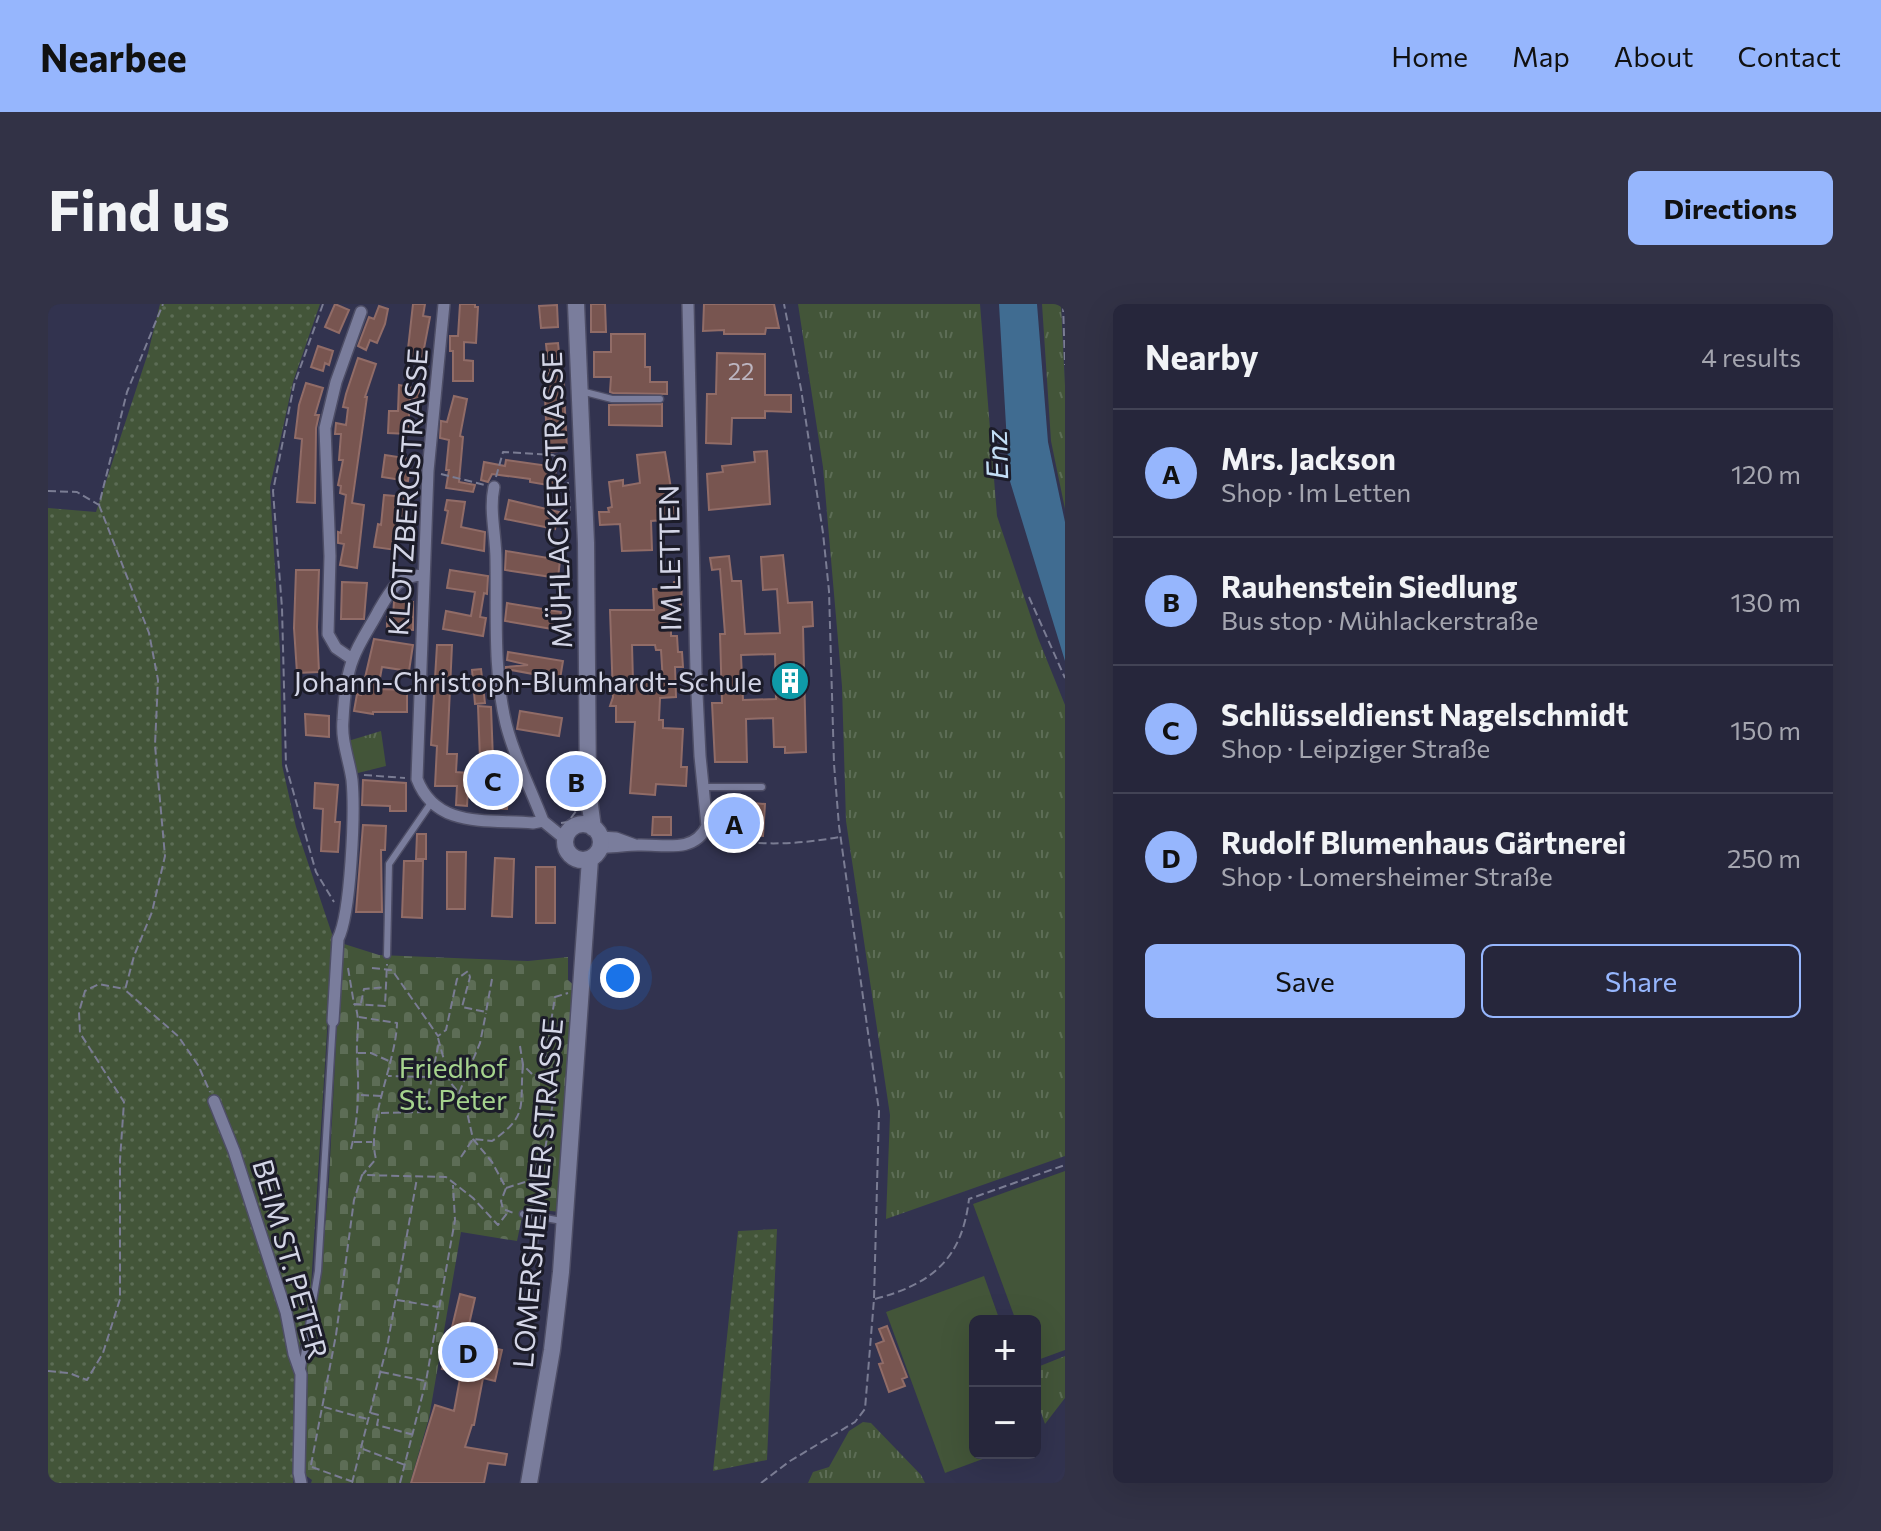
<!DOCTYPE html>
<html lang="en">
<head>
<meta charset="utf-8">
<style>
	body { margin:0; font-family:Commissioner,sans-serif; background:#323246; color:#f1f3f6 }
	.controls { position:absolute; right:24px; bottom:24px; display:grid; overflow:hidden; border-radius:12px; box-shadow:0 8px 32px #0002 }
	.controls button { width:72px; height:72px; display:grid; place-items:center; padding:0; border:0; border-bottom:2px solid #424355; background:#26263b; color:#f1f3f6; font:40px sans-serif }
	.you { position:absolute; left:572px; top:674px; width:28px; height:28px; margin:-20px; border:6px solid #fff; border-radius:50%; background:#1a73e8; box-shadow:0 0 0 12px #1a73e833 }
	.badge { display:grid; place-items:center; width:52px; height:52px; border-radius:50%; background:#96b6fd; color:#111; font-size:26px; font-weight:700 }
	.pin { position:absolute; translate:-50% -50%; border:4px solid #fff; box-shadow:0 2px 8px #0006 }
	.list { margin:0; padding:0; list-style:none }
	h2 { display:flex; justify-content:space-between; align-items:center; height:104px; margin:0; padding:0 32px; font-size:34px }
	h2 small { font-size:26px; font-weight:400; color:#a4a5af }
	.list li { display:grid; grid-template-columns:52px 1fr auto; gap:24px; align-items:center; box-sizing:border-box; height:128px; padding:0 32px; border-top:2px solid #424355 }
	.list b { display:block; font-size:30px; white-space:nowrap }
	.list p { margin:0; font-size:26px; white-space:nowrap; color:#a4a5af }
	.list em { font-size:26px; font-style:normal; color:#a4a5af }
	.actions { display:flex; gap:16px; padding:24px 32px }
	.actions a { flex:1; padding:18px 0; border:2px solid #96b6fd; border-radius:12px; text-align:center; font-size:28px; color:#96b6fd }
	.actions .main { background:#96b6fd; color:#111 }
	.map { position:relative; flex:none; width:1017px; height:1179px; overflow:hidden; border-radius:12px }
	header { display:flex; align-items:center; gap:48px; box-sizing:border-box; height:112px; padding:0 40px; background:#96b6fd; color:#111 }
	header strong { font-size:38px }
	nav { display:flex; gap:44px; margin-inline-start:auto; font-size:28px }
	.intro { display:flex; align-items:center; justify-content:space-between; box-sizing:border-box; height:192px; padding:0 48px }
	h1 { margin:0; font-size:56px }
	.button { padding:20px 36px; border-radius:12px; background:#96b6fd; color:#111; font-size:28px; font-weight:700 }
	main { display:flex; gap:48px; padding:0 48px }
	aside { flex:1; background:#26263b; border-radius:12px; box-shadow:0 8px 32px #0002 }
	.map>svg:first-child { display:block }
	.grass { fill:url(#grass-tufts) }
	.cemetery { fill:url(#cemetery-stones) }
	.garden { fill:url(#garden-dots) }
	.pitch { fill:#435539 }
	.water { fill:#406c91 }
	.building { fill:#785550; stroke:#916c67; stroke-width:2; fill-rule:evenodd }
	.lines { fill:none; stroke-linecap:round; stroke-linejoin:round }
	.lane-casing { stroke:#4e4e66; stroke-width:9 }
	.street-casing { stroke:#4e4e66; stroke-width:14 }
	.secondary-casing { stroke:#4e4e66; stroke-width:19 }
	.path { stroke:#7a7c93; stroke-width:2; stroke-dasharray:8 4; stroke-linecap:butt }
	.lane { stroke:#7a7d9c; stroke-width:6 }
	.street { stroke:#7a7d9c; stroke-width:11 }
	.secondary { stroke:#7a7d9c; stroke-width:16 }
	.labels { text-anchor:middle; dominant-baseline:central; stroke-width:6; stroke-linejoin:round; paint-order:stroke }
	.number-label { font-size:24px; fill:#bcb5c0 }
	.street-label { font-size:28px; fill:#d3d5e6; stroke:#1c1c29 }
	.poi-label { font-size:28px; fill:#d3d5e6; stroke:#1c1c29; text-anchor:end }
	.park-label { font-size:28px; fill:#a5d38d; stroke:#1c1c29 }
	.water-label { font-size:30px; font-style:italic; fill:#c3def5; stroke:#1c1c29 }
</style>
</head>
<body>
<header>
<strong>Nearbee</strong>
<nav><a>Home</a><a>Map</a><a>About</a><a>Contact</a></nav>
</header>
<div class="intro"><h1>Find us</h1><a class="button">Directions</a></div>
<main>
<div class="map">
<svg width="1017" height="1179" viewBox="0 0 1017 1179">
	<defs>
		<pattern id="grass-tufts" width="24" height="20" patternUnits="userSpaceOnUse" patternTransform="scale(2)"><rect width="24" height="20" fill="#435539"/><path d="M3 7l-1-3M5 7V3M7 7l1-3M15 17l-1-3M17 17v-4M19 17l1-3" fill="none" stroke="#5d6d56"/></pattern>
		<pattern id="cemetery-stones" width="16" height="16" patternUnits="userSpaceOnUse" patternTransform="scale(2)"><rect width="16" height="16" fill="#435539"/><path d="M2 7V4a2 2 0 0 1 4 0v3zM10 15v-3a2 2 0 0 1 4 0v3z" fill="#5d6d56"/></pattern>
		<pattern id="garden-dots" width="8" height="8" patternUnits="userSpaceOnUse" patternTransform="scale(2)"><rect width="8" height="8" fill="#435539"/><path d="M2 2h.1M6 6h.1" fill="none" stroke="#5d6d56" stroke-width="1.8" stroke-linecap="round"/></pattern>
	</defs>
	<rect width="100%" height="100%" fill="#32334f"/>
	<path class="grass" d="M 750,0 L 932,0 L 949,212 L 990,334 L 1017,401 L 1017,852 L 838,915 L 842,811 L 798,517 L 794,382 L 775,163 Z
		M 994,0 L 1013,0 L 1017,82 L 1017,205 L 1003,137 Z
		M 333,427 L 338,462 L 306,470 L 300,437 Z
		M 1017,1052 L 1017,1094 L 997,1120 L 987,1091 L 987,1064 Z
		M 815,1118 L 823,1119 L 873,1171 L 877,1179 L 760,1179 L 765,1168 L 781,1163 L 801,1127 Z"/>
	<path class="cemetery" d="M 293,639 L 331,651 L 480,657 L 520,653 L 520,676 L 529,684 L 512,908 L 476,904 L 469,937 L 413,928 L 381,1114 L 362,1179 L 263,1179 L 264,1176 L 253,1168 L 256,1071 L 273,968 L 281,876 Z"/>
	<path class="garden" d="M 112,0 L 272,0 L 245,78 L 222,183 L 232,346 L 234,461 L 248,523 L 285,633 L 262,998 L 246,1070 L 245,1179 L 0,1179 L 0,204 L 48,208 L 100,49 Z
		M 729,925 L 719,1156 L 665,1167 L 690,927 Z"/>
	<path class="pitch" d="M 1017,867 L 1017,1046 L 987,1057 L 987,1017 L 968,1017 L 925,900 Z
		M 936,972 L 952,1017 L 927,1017 L 927,1149 L 951,1149 L 897,1169 L 838,1008 Z"/>
	<path class="water" d="M 951,0 L 989,0 L 1000,138 L 1017,218 L 1017,357 L 961,174 Z"/>
	<path class="building" d="M 287,0 L 301,6 L 291,29 L 277,23 Z
		M 365,0 L 377,0 L 375,12 L 382,13 L 374,55 L 359,54 Z
		M 412,0 L 427,0 L 427,3 L 430,3 L 428,39 L 416,38 L 416,56 L 425,57 L 425,77 L 405,77 L 405,47 L 402,47 L 402,32 L 410,32 Z
		M 543,0 L 557,0 L 558,28 L 543,28 Z
		M 656,0 L 726,0 L 731,24 L 718,24 L 717,30 L 676,30 L 676,26 L 655,27 Z
		M 509,1 L 510,23 L 493,24 L 491,2 Z
		M 331,2 L 340,5 L 337,20 L 329,39 L 322,36 L 318,46 L 310,42 L 321,13 L 326,15 Z
		M 563,30 L 597,30 L 597,63 L 602,63 L 602,78 L 619,78 L 619,90 L 565,89 L 562,88 L 563,73 L 546,73 L 546,48 L 563,48 Z
		M 510,39 L 513,68 L 515,68 L 519,146 L 502,148 L 500,133 L 505,132 L 503,115 L 498,116 L 496,69 L 501,69 L 498,40 Z
		M 270,42 L 285,47 L 281,61 L 277,59 L 275,67 L 263,63 Z
		M 669,49 L 717,50 L 717,91 L 743,91 L 743,108 L 717,107 L 717,114 L 684,114 L 683,140 L 658,139 L 659,90 L 668,90 Z
		M 310,54 L 328,60 L 317,93 L 319,93 L 304,199 L 316,201 L 309,264 L 292,261 L 296,240 L 290,239 L 290,228 L 293,229 L 298,191 L 292,189 L 293,182 L 290,181 L 295,156 L 291,156 L 293,130 L 287,130 L 288,119 L 298,121 L 300,104 L 295,103 L 298,90 Z
		M 258,79 L 275,84 L 267,111 L 271,111 L 268,124 L 267,199 L 249,198 L 254,135 L 247,134 L 251,101 Z
		M 351,81 L 371,85 L 371,95 L 362,94 L 360,130 L 340,129 L 341,107 L 350,107 Z
		M 406,92 L 419,95 L 412,132 L 415,133 L 411,178 L 427,181 L 425,188 L 398,184 L 401,166 L 398,166 L 401,136 L 392,134 L 393,117 L 399,118 Z
		M 614,100 L 614,122 L 561,121 L 561,101 Z
		M 719,147 L 722,200 L 661,206 L 659,170 L 675,168 L 674,162 L 707,158 L 706,148 Z
		M 617,148 L 628,215 L 603,217 L 604,246 L 574,247 L 572,220 L 552,221 L 551,208 L 561,208 L 560,204 L 564,203 L 561,178 L 575,176 L 575,182 L 592,179 L 589,151 Z
		M 337,151 L 363,155 L 360,177 L 334,173 Z
		M 458,156 L 508,163 L 506,182 L 482,178 L 482,175 L 444,170 L 440,178 L 433,176 L 436,158 L 457,162 Z
		M 336,191 L 358,193 L 356,213 L 353,212 L 348,246 L 326,243 L 330,220 L 333,221 Z
		M 399,196 L 417,198 L 413,223 L 437,228 L 436,247 L 394,239 L 400,207 L 397,206 Z
		M 461,196 L 511,208 L 507,225 L 457,215 Z
		M 458,247 L 512,256 L 510,274 L 457,266 Z
		M 735,251 L 740,299 L 764,298 L 765,322 L 755,323 L 758,448 L 737,449 L 737,443 L 726,443 L 725,414 L 698,415 L 699,458 L 667,458 L 664,399 L 674,399 L 672,330 L 677,330 L 672,265 L 664,266 L 662,254 L 681,252 L 684,277 L 693,277 L 697,330 L 732,329 L 729,285 L 715,286 L 713,253 ZM 727,350 L 728,395 L 695,396 L 693,351 Z
		M 248,266 L 271,266 L 269,323 L 271,368 L 249,369 L 246,324 Z
		M 402,266 L 440,272 L 439,290 L 436,289 L 432,313 L 438,314 L 435,332 L 395,325 L 398,307 L 423,312 L 427,288 L 399,284 Z
		M 294,278 L 319,279 L 316,315 L 293,315 Z
		M 626,278 L 634,279 L 633,303 L 623,302 L 623,332 L 629,332 L 630,348 L 634,348 L 635,363 L 627,363 L 628,393 L 612,394 L 611,416 L 615,416 L 615,424 L 635,425 L 633,463 L 639,463 L 638,482 L 608,480 L 607,491 L 582,489 L 587,418 L 568,418 L 568,402 L 562,402 L 565,393 L 562,306 L 606,306 L 605,285 L 625,285 ZM 584,341 L 607,341 L 608,346 L 613,346 L 615,378 L 585,378 Z
		M 346,297 L 365,298 L 365,326 L 339,325 L 339,313 L 345,313 Z
		M 459,299 L 513,308 L 510,326 L 457,317 Z
		M 326,335 L 365,341 L 361,367 L 334,363 L 330,385 L 359,386 L 359,408 L 325,408 L 325,410 L 306,407 L 309,390 L 313,391 Z
		M 389,341 L 404,341 L 399,450 L 409,450 L 408,468 L 421,469 L 419,502 L 408,501 L 409,482 L 387,482 L 389,442 L 383,441 Z
		M 460,348 L 515,357 L 512,375 L 458,365 L 458,363 L 480,361 L 459,356 Z
		M 433,365 L 437,399 L 427,400 L 424,366 Z
		M 430,402 L 443,403 L 445,456 L 432,455 Z
		M 472,407 L 514,414 L 511,432 L 469,425 Z
		M 257,410 L 281,412 L 281,433 L 258,431 Z
		M 445,468 L 461,469 L 459,505 L 443,504 Z
		M 315,476 L 358,479 L 358,507 L 342,507 L 342,502 L 314,501 Z
		M 267,479 L 290,481 L 287,518 L 292,518 L 290,548 L 273,547 L 275,505 L 266,504 Z
		M 692,498 L 717,500 L 715,532 L 679,530 L 680,511 L 691,511 Z
		M 605,513 L 623,513 L 623,531 L 604,531 Z
		M 315,521 L 338,522 L 337,546 L 333,546 L 334,608 L 308,608 Z
		M 369,530 L 378,530 L 378,555 L 368,555 Z
		M 399,548 L 418,548 L 417,605 L 399,605 Z
		M 447,554 L 466,555 L 464,613 L 444,612 Z
		M 356,557 L 375,557 L 374,614 L 354,613 Z
		M 488,563 L 507,563 L 507,619 L 488,619 Z
		M 412,990 L 427,994 L 417,1038 L 454,1046 L 447,1077 L 435,1074 L 426,1121 L 424,1121 L 417,1143 L 459,1150 L 457,1161 L 440,1159 L 436,1179 L 363,1179 L 387,1101 L 406,1107 L 413,1069 L 394,1065 Z
		M 839,1022 L 859,1073 L 854,1075 L 857,1082 L 841,1088 L 831,1060 L 835,1059 L 828,1040 L 836,1037 L 831,1025 Z"/>
	<g class="lines">
		<defs>
			<path id="lane" d="M 533,87 L 564,95 L 612,95
				M 656,483 L 714,483
				M 339,651 L 341,560 L 383,499
				M 475,910 L 514,917
				M 486,940 L 489,914
				M 254,1064 L 270,967 L 285,717"/>
			<path id="street" d="M 396,0 L 380,167 L 369,475 C 388,525 439,515 485,519 L 495,517 L 517,535
				M 446,183 C 441,207 448,231 448,256 C 449,310 445,367 458,420 C 466,453 483,485 495,517
				M 304,355 L 288,344 L 280,330 L 282,252 L 277,124 L 288,78 L 313,8
				M 552,533 L 568,534 L 587,541
				M 552,543 C 565,544 577,541 590,541 C 615,540 646,550 659,522 L 652,452 L 648,369 L 640,0
				M 285,717 L 290,635 C 303,609 307,508 304,476 C 301,455 293,437 295,416 C 296,396 298,372 305,355 C 311,338 323,322 331,306 C 343,285 351,271 376,271
				M 166,797 L 186,847 L 238,1008 L 246,1050 L 253,1070 L 251,1169 L 253,1179"/>
			<path id="secondary" d="M 528,0 L 538,239 L 540,486 L 545,524
				M517 538a18 18 0 1 1 36 0a18 18 0 1 1-36 0Z
				M 481,1179 L 504,1046 L 513,968 L 542,555"/>
		</defs>
		<use href="#lane" class="lane-casing"/>
		<use href="#street" class="street-casing"/>
		<use href="#secondary" class="secondary-casing"/>
		<path class="path" d="M 275,0 L 246,81 L 225,187 L 234,304 L 238,462 L 268,568 L 286,598
			M 1015,0 L 1017,61
			M 393,170 L 437,181
			M 448,173 L 455,148 L 505,151 C 523,161 520,189 522,207
			M 0,187 L 29,188 L 51,201 L 79,88 L 115,0
			M 51,201 L 101,329 L 110,376 L 107,441 L 117,552 L 104,608 L 86,652 L 77,686 L 130,732 L 150,761 L 162,788
			M 981,293 L 1017,374
			M 316,471 L 357,474
			M 513,519 L 520,518 L 528,507
			M 663,533 C 705,542 749,541 791,533
			M 300,664 L 306,700 L 337,702 L 339,660
			M 324,664 L 344,666 L 390,732 L 398,726 L 409,675 L 420,667 L 422,673 L 414,703 L 438,708 L 444,675
			M 313,699 L 316,685 L 338,683
			M 311,713 L 349,719 C 348,758 318,819 328,855 L 315,870
			M 390,734 L 402,778 L 411,789 L 432,739 L 438,709
			M 472,742 L 475,761 L 486,772 L 494,768
			M 310,749 L 323,749 L 341,757
			M 384,772 L 391,738
			M 411,789 L 419,808 L 425,835 L 444,858 L 458,884 L 453,897 L 455,905 L 468,910
			M 313,791 L 334,792
			M 333,809 L 377,808 L 384,773 L 340,772
			M 306,838 L 324,838
			M 303,845 C 311,812 311,783 309,751 C 308,733 313,718 307,701
			M 413,853 L 425,835 L 444,837 C 482,811 471,801 475,761
			M 458,884 L 480,877 L 497,846 L 507,786 L 495,768 L 507,693 L 520,689
			M 827,995 C 884,980 914,955 921,895 L 1017,861
			M 349,996 L 390,1003
			M 0,1067 L 21,1069 L 39,1076 L 55,1049 L 72,995 L 72,856 L 76,798 L 32,729 L 31,708 L 37,687 L 51,680 L 76,685
			M 333,1068 L 378,1077
			M 276,1103 L 319,1115
			M 323,1109 L 331,1111 L 329,1121 L 366,1131
			M 315,1145 L 357,1161
			M 263,1161 L 288,1031 L 306,896 L 314,871 L 398,873 L 425,894 L 450,921 L 460,908
			M 264,1163 L 308,1179
			M 304,1179 L 340,1038 L 369,874
			M 352,1179 L 378,1077 L 407,916 L 405,881
			M 713,1179 L 742,1157 L 807,1118 L 817,1105 L 826,995 L 831,807 L 791,522 L 786,460 L 781,287 L 775,229 L 753,85 L 736,0"/>
		<use href="#lane" class="lane"/>
		<use href="#street" class="street"/>
		<use href="#secondary" class="secondary"/>
	</g>
	<defs>
		<symbol id="building-disc" viewBox="-11 -11 22 22"><circle r="9.5" fill="#0f9aa8" stroke="#1c1c29"/><path d="M-4-6H4V6H1V3H-1V6H-4ZM-2.5-4.3h1.7v1.8h-1.7ZM.8-4.3h1.7v1.8H.8ZM-2.5-1h1.7V.8h-1.7ZM.8-1h1.7V.8H.8Z" fill="#fff"/></symbol>
	</defs>
	<g fill-rule="evenodd">
		<use href="#building-disc" x="720" y="355" width="44" height="44"/>
	</g>
	<g class="labels">
		<g class="number-label">
			<text x="693" y="66">22</text>
		</g>
		<g class="street-label">
			<text transform="translate(359 188) rotate(-86)">KLOTZBERGSTRASSE</text>
			<text transform="translate(508 196) rotate(-92)">MÜHLACKERSTRASSE</text>
			<text transform="translate(621 254) rotate(-91)">IM LETTEN</text>
			<text transform="translate(489 889) rotate(-85)">LOMERSHEIMER STRASSE</text>
			<text transform="translate(243 955) rotate(74)">BEIM ST. PETER</text>
		</g>
		<g class="poi-label">
			<text x="714" y="377">Johann-Christoph-Blumhardt-Schule</text>
		</g>
		<g class="park-label">
			<text x="405" y="763">Friedhof<tspan x="405" dy="32">St. Peter</tspan></text>
		</g>
		<g class="water-label">
			<text transform="translate(947 151) rotate(-92)">Enz</text>
		</g>
	</g>
</svg>
<div class="controls">
<button>+</button>
<button>−</button>
</div>
<div class="you"></div>
<div class="pin badge" style="left:686px;top:519px">A</div>
<div class="pin badge" style="left:528px;top:477px">B</div>
<div class="pin badge" style="left:445px;top:476px">C</div>
<div class="pin badge" style="left:420px;top:1048px">D</div>
</div>
<aside>
<h2>Nearby<small>4 results</small></h2>
<ul class="list">
<li><span class="badge">A</span><div><b>Mrs. Jackson</b><p>Shop · Im Letten</p></div><em>120 m</em></li>
<li><span class="badge">B</span><div><b>Rauhenstein Siedlung</b><p>Bus stop · Mühlackerstraße</p></div><em>130 m</em></li>
<li><span class="badge">C</span><div><b>Schlüsseldienst Nagelschmidt</b><p>Shop · Leipziger Straße</p></div><em>150 m</em></li>
<li><span class="badge">D</span><div><b>Rudolf Blumenhaus Gärtnerei</b><p>Shop · Lomersheimer Straße</p></div><em>250 m</em></li>
</ul>
<div class="actions"><a class="main">Save</a><a>Share</a></div>
</aside>
</main>
</body>
</html>
